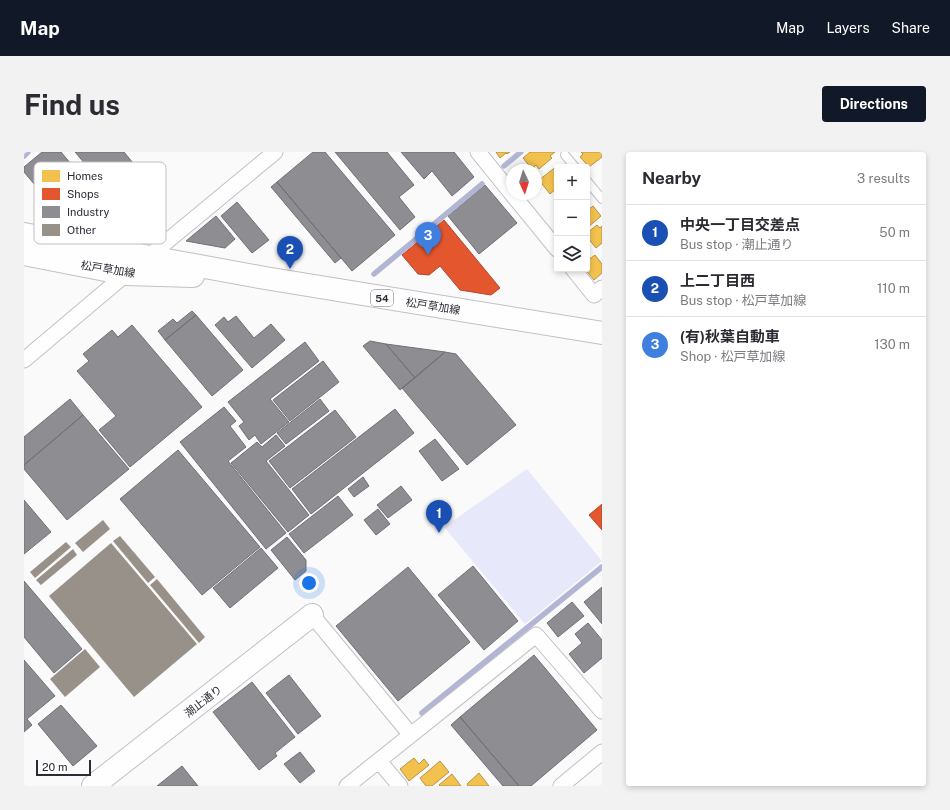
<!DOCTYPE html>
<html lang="en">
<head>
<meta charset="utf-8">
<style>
	body { margin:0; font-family:"Public Sans","Noto Sans JP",sans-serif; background:#f2f2f3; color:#2b2b33 }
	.controls { position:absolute; right:12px; top:12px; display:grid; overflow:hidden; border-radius:4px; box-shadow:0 2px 6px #0003 }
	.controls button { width:36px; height:36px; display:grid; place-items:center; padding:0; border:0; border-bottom:1px solid #e1e1e2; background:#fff; color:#2b2b33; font:20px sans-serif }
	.compass { position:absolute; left:482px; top:12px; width:36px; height:36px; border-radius:50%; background:#fff; box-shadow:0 2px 6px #0003; rotate:176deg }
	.scale { position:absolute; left:12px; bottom:10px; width:55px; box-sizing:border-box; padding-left:4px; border:2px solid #2a2b35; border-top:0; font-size:11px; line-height:14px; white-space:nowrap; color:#2a2b35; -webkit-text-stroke:3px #fff; paint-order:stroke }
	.you { position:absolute; left:285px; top:431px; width:14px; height:14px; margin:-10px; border:3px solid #fff; border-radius:50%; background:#1a73e8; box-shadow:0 0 0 6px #1a73e833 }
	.badge { display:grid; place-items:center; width:26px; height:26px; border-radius:50%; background:#111827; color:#fff; font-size:13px; font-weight:700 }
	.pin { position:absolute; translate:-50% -33px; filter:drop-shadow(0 1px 2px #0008) }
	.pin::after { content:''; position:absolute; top:21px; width:14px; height:12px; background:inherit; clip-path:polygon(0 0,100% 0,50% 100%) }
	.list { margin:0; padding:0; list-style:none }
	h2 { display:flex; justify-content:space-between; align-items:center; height:52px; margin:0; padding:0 16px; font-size:17px }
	h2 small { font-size:13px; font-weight:400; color:#7c7c81 }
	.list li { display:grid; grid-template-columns:26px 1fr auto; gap:12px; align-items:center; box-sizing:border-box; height:56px; padding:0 16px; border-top:1px solid #e1e1e2 }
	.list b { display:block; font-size:15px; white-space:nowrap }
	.list p { margin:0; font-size:13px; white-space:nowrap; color:#7c7c81 }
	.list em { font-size:13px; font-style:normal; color:#7c7c81 }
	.icon { flex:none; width:22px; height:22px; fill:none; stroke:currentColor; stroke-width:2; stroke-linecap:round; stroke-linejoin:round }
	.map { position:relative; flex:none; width:578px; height:634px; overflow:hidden; border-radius:4px }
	header { display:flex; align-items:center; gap:24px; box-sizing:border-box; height:56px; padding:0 20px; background:#111827; color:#fff }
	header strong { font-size:19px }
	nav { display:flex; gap:22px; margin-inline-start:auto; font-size:14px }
	.intro { display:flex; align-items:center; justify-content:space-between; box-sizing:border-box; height:96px; padding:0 24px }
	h1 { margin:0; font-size:28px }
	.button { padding:10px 18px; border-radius:4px; background:#111827; color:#fff; font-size:14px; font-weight:700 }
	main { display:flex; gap:24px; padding:0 24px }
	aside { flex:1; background:#fff; border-radius:4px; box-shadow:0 2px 6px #0003 }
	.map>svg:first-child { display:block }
	.green { fill:#e7e9fb }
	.homes { fill:#f2c14e; stroke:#b69446 }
	.shops { fill:#e4572e; stroke:#ac4a30 }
	.industry { fill:#8d8d92; stroke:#6f7076 }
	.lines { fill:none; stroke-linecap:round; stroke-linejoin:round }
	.stream { stroke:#b2b5d4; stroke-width:5.5 }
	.building { fill:#97918a }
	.lane-casing { stroke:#c1c1c6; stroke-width:10 }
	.street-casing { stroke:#c1c1c6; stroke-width:17 }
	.secondary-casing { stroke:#c1c1c6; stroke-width:24 }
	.primary-casing { stroke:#c1c1c6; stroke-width:24 }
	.lane { stroke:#fefefe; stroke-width:8 }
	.street { stroke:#fefefe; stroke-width:15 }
	.secondary { stroke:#fefefe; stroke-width:22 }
	.primary { stroke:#fefefe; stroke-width:22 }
	.labels { text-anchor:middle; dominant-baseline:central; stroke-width:4; stroke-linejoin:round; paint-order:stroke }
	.shield { fill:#fff; stroke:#6a6b72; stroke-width:1 }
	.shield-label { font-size:10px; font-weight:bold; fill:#2a2b35 }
	.street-label { font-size:11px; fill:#2a2b35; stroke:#fff }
	.key { fill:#fff; stroke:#bfbfc2; stroke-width:1 }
	.key-label { font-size:11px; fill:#2a2b35 }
</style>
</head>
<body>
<header>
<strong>Map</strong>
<nav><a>Map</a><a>Layers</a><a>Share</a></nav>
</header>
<div class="intro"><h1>Find us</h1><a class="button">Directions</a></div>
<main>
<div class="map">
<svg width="578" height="634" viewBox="0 0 578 634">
	<rect width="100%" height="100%" fill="#fafafa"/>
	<path class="green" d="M 503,317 L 578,409 L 501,472 L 420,375 Z"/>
	<path class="homes" d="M 472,0 L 486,0 L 483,2 L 482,1 L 476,6 Z
		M 506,0 L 531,0 L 526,4 L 528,6 L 515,17 L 512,13 L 508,17 L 499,6 Z
		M 557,0 L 578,0 L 578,5 L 565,15 L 556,5 L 559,2 Z
		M 533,14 L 533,36 L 526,42 L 515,28 Z
		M 563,54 L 565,57 L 569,54 L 577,64 L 563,76 Z
		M 573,73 L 576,76 L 578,74 L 578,91 L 572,96 L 563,85 L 563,81 Z
		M 571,103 L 578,112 L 578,121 L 570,128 L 561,117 L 563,117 L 563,109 Z
		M 390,606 L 395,612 L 400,607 L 405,613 L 385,629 L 376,617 Z
		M 416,609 L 425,620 L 408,634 L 402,634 L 396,626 Z
		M 455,621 L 465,634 L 444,634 L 443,632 Z
		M 428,622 L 437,634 L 416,634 L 415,633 Z"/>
	<path class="shops" d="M 420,68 L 476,136 L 467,143 L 436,138 L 416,114 L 405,123 L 394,122 L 378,103 Z
		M 578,352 L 578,378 L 565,363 Z"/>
	<path class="industry" d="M 18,0 L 37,0 L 69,38 L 37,64 L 0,20 L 0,15 Z
		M 51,0 L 100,0 L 132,39 L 104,63 Z
		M 289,0 L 301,0 L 371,83 L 328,119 L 253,30 Z
		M 311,0 L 363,0 L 390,33 L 375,45 L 391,65 L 376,78 Z
		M 377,0 L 430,0 L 450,25 L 428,44 L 408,19 L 400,27 Z
		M 253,30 L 317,106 L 311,111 L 247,35 Z
		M 461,33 L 493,71 L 455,102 L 424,64 Z
		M 213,50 L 245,88 L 228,101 L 197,64 Z
		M 192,64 L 211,87 L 201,96 L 162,89 Z
		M 168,159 L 172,163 L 141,188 L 134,179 L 149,167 L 153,171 Z
		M 172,163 L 219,218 L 188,244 L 141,188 Z
		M 212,164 L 230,186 L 247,172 L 261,188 L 228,216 L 191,173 L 200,165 L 204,170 Z
		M 108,173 L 178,255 L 106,315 L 75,278 L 92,264 L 53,219 L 65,209 L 59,202 L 88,178 L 94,185 Z
		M 346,189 L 362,192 L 391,226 L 376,238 L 339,194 Z
		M 281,190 L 295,209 L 246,247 L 265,270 L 237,292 L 231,283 L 225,288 L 215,274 L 220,270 L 204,250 Z
		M 362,192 L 421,200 L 391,226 Z
		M 421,200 L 432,202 L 492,273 L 443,313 L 378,236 Z
		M 299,209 L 315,230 L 266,269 L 249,248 Z
		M 46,247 L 59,263 L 0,313 L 0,285 Z
		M 296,247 L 305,259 L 262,292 L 253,281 Z
		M 200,255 L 212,269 L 206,274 L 222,295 L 204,309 L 262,381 L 242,397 L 156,290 Z
		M 371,257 L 390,281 L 287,362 L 268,337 Z
		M 311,258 L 332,285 L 266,336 L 245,309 Z
		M 59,263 L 105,317 L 43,368 L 0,317 L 0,313 Z
		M 252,283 L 261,294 L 242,309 L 285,363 L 264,380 L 207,311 L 233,290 L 238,295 Z
		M 411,287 L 435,317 L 418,329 L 395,299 Z
		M 154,298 L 236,395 L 178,443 L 96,347 Z
		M 339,325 L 345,334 L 330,345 L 324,337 Z
		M 377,334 L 388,348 L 364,366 L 353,353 Z
		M 314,344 L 329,363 L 280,401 L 265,382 Z
		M 0,348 L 27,380 L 0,402 Z
		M 354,357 L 366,372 L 352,383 L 340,368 Z
		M 263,385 L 282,408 L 282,419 L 271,428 L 247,398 Z
		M 237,396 L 254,416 L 206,456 L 189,436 Z
		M 449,414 L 494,469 L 460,498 L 414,443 Z
		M 384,415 L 446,490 L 374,549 L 312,474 Z
		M 0,429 L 58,497 L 30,521 L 0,485 Z
		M 578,435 L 578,472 L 560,450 Z
		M 548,450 L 560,464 L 534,485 L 523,471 Z
		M 564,471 L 578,488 L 578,506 L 560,521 L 545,502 L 558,491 L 551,482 Z
		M 510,503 L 573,578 L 507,634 L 495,634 L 436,565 Z
		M 0,508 L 31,544 L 3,567 L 8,573 L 0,580 Z
		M 265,523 L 297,564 L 274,582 L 242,541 Z
		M 228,530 L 271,585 L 251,601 L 253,604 L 235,618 L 189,560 Z
		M 37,553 L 73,594 L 49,614 L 14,572 Z
		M 436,565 L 495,634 L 479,634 L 427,573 Z
		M 276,600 L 291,619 L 276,631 L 260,612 Z
		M 158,614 L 174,634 L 133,634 Z"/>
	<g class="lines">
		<path class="stream" d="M 0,4 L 4,0
			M 480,14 L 497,0
			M 350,122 L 458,32
			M 398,561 L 578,415"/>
	</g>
	<path class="building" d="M 79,368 L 86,377 L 59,400 L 51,391 Z
		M 96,384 L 131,425 L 124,431 L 89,389 Z
		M 42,390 L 47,395 L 11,426 L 6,420 Z
		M 87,391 L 173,492 L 110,545 L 25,444 Z
		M 49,397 L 53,403 L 17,433 L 12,428 Z
		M 133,427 L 181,485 L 175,491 L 126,433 Z
		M 61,497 L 76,515 L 41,545 L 26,527 Z"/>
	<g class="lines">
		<defs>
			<path id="lane" d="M 541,3 L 551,15
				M 563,29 L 578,47"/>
			<path id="street" d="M 454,0 L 488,42
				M 488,42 L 533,97
				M 124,105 L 251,0
				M 549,117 L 570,143 L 578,136
				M 0,208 L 102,122
				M 288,463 L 386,582
				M 355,609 L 376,634
				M 323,634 L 512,483 L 578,559
				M 537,634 L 578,600"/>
			<path id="secondary" d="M 69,634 L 288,463"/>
			<path id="primary" d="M 0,82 L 241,126 L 578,181
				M 0,102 L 102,122 L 169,124"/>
		</defs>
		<use href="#lane" class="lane-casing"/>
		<use href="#street" class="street-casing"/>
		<use href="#secondary" class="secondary-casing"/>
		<use href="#primary" class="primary-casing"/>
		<use href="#lane" class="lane"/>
		<use href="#street" class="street"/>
		<use href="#secondary" class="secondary"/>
		<use href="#primary" class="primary"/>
	</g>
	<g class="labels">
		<rect class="shield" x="347" y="138" width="22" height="16" rx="3"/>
		<g class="shield-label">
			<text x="358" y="146">54</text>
		</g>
		<g class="street-label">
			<text transform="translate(84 117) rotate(9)">松戸草加線</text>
			<text transform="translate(409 154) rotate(9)">松戸草加線</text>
			<text transform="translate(179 549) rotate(-38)">潮止通り</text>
		</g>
	</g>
	<rect x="10" y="10" width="132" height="82" rx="6" class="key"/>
	<rect x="18" y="18" width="18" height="12" fill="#f2c14e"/>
	<rect x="18" y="36" width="18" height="12" fill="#e4572e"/>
	<rect x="18" y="54" width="18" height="12" fill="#8d8d92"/>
	<rect x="18" y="72" width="18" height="12" fill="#97918a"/>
	<g class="key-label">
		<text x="43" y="28">Homes</text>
		<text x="43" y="46">Shops</text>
		<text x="43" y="64">Industry</text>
		<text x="43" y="82">Other</text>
	</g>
</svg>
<div class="controls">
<button>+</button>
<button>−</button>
<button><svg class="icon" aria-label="layers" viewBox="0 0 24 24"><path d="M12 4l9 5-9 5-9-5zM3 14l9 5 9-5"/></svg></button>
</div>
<svg class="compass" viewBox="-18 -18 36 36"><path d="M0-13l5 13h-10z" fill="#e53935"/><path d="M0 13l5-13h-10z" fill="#7c7c81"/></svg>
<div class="scale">20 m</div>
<div class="you"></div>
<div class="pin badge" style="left:415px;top:381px;background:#1a4fb4">1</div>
<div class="pin badge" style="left:266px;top:117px;background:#1a4fb4">2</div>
<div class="pin badge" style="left:404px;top:103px;background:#3f7fe0">3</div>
</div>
<aside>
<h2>Nearby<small>3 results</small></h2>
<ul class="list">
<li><span class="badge" style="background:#1a4fb4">1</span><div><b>中央一丁目交差点</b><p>Bus stop · 潮止通り</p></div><em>50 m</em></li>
<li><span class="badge" style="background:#1a4fb4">2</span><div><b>上二丁目西</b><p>Bus stop · 松戸草加線</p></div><em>110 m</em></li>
<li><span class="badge" style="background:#3f7fe0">3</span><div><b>(有)秋葉自動車</b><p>Shop · 松戸草加線</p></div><em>130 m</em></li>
</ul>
</aside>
</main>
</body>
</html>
